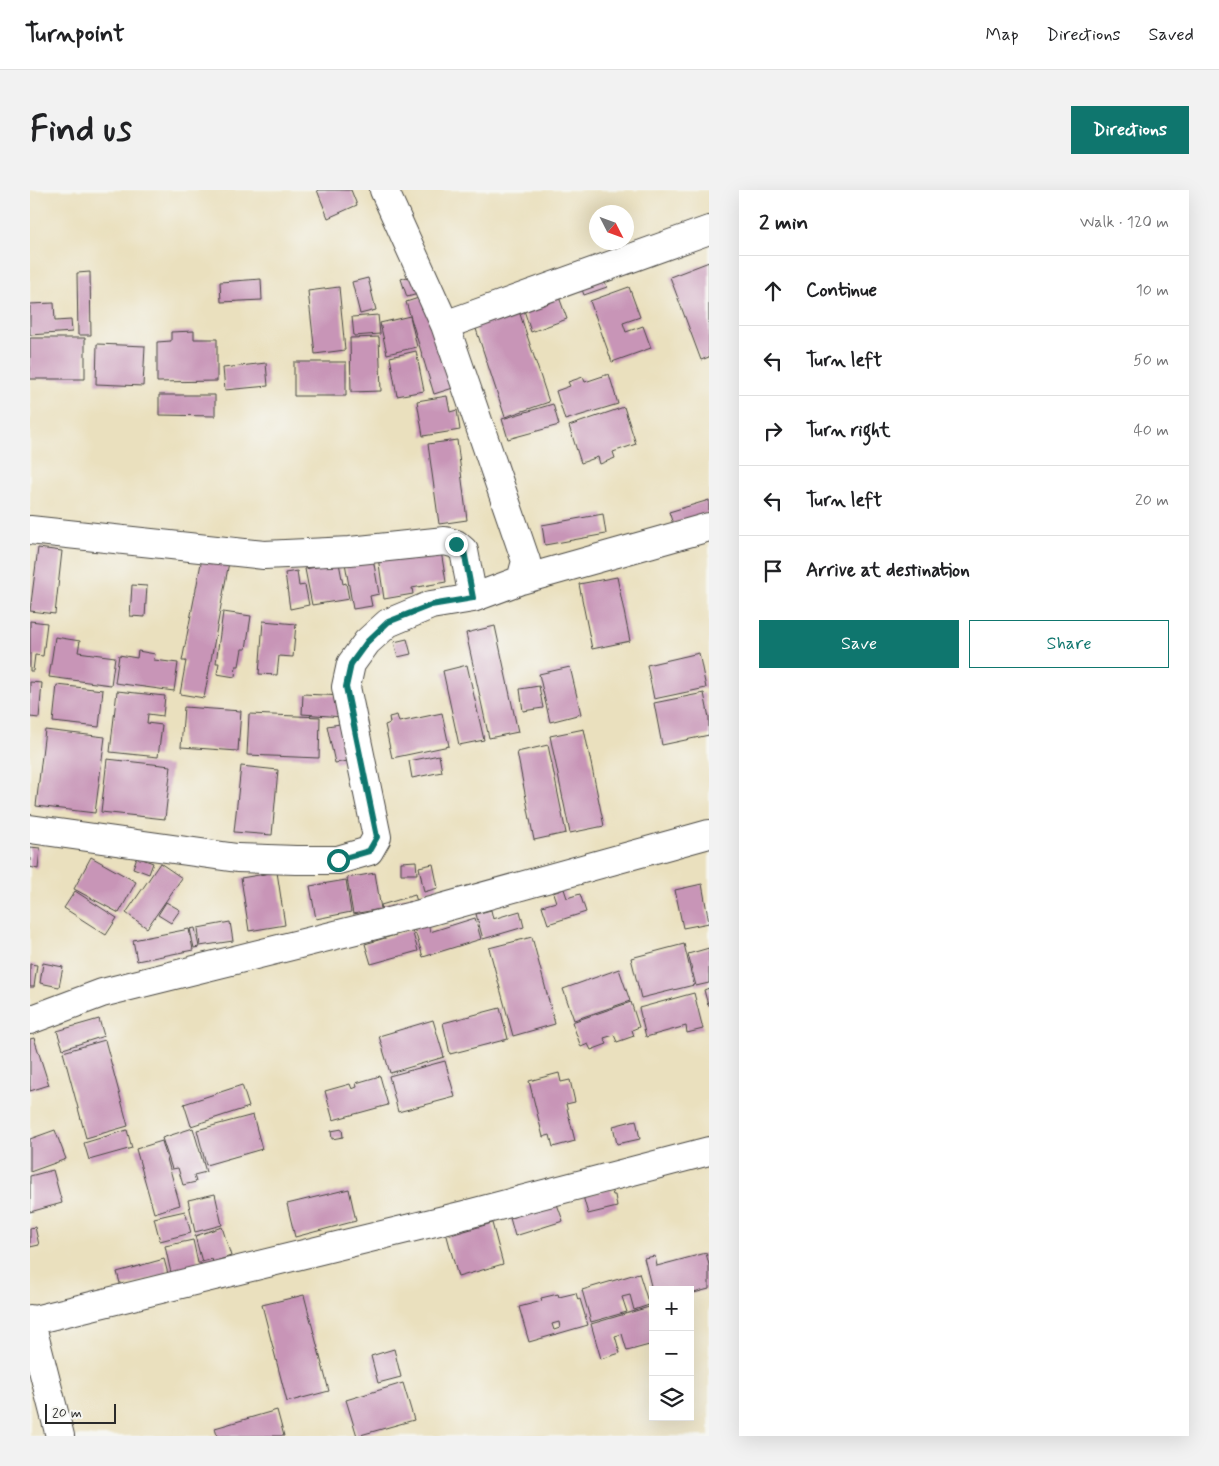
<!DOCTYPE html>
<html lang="en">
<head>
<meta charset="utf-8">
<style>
	body { margin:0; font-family:Mynerve,sans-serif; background:#f2f2f2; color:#202124 }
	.controls { position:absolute; right:15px; bottom:15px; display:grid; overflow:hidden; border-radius:0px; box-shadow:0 5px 20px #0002 }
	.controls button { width:45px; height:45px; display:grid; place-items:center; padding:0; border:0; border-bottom:1px solid #e0e0e0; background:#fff; color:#202124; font:25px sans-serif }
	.compass { position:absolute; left:559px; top:15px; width:45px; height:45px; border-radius:50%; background:#fff; box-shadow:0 5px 20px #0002; rotate:132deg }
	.scale { position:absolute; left:15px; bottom:12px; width:71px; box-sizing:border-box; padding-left:5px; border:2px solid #2b2b2b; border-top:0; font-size:14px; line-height:18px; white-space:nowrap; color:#2b2b2b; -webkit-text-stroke:4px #f6f6f2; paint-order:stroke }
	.stop { position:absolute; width:15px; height:15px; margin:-11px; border:4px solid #0f766e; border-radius:50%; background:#fff }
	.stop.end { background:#0f766e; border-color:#fff; box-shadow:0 1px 5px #0008 }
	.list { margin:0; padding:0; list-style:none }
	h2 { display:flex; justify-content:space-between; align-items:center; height:65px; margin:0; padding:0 20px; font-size:21px }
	h2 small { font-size:16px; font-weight:400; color:#757577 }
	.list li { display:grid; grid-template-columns:32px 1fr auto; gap:15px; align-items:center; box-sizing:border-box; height:70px; padding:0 20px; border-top:1px solid #e0e0e0 }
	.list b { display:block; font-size:19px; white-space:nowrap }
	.list em { font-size:16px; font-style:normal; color:#757577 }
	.actions { display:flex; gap:10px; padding:15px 20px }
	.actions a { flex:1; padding:11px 0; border:1px solid #0f766e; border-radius:0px; text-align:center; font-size:18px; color:#0f766e }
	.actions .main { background:#0f766e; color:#fff }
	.icon { flex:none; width:28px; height:28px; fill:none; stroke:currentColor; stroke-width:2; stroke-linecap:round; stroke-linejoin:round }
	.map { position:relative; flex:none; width:679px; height:1246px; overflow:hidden; border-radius:0px }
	header { display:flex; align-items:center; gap:30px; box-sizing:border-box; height:70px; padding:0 25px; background:#fff; border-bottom:1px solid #e0e0e0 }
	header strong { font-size:24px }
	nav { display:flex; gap:28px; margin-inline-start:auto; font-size:18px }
	.intro { display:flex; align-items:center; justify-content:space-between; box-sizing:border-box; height:120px; padding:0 30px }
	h1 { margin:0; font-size:35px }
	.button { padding:12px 22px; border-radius:0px; background:#0f766e; color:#fff; font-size:18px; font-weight:700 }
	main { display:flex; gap:30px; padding:0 30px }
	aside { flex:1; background:#fff; border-radius:0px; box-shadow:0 5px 20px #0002 }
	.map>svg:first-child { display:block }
	.building { fill:#c895b7; fill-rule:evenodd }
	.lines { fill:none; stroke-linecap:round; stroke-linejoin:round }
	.street-casing { stroke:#484641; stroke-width:30 }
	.street { stroke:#fff; stroke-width:28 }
	.route { stroke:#0f766e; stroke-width:6 }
</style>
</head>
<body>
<header>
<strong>Turnpoint</strong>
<nav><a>Map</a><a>Directions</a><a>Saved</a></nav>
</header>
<div class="intro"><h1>Find us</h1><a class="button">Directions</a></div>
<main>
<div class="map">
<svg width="679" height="1246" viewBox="0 0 679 1246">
	<rect width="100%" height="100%" fill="#f6f6f2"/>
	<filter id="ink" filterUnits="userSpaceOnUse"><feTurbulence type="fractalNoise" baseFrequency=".02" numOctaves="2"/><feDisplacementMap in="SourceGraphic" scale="10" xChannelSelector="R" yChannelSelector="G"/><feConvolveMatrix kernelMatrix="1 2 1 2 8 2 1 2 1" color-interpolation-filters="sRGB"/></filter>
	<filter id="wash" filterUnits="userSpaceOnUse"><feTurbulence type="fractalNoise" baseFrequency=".0096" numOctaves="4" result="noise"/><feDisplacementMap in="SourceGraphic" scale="20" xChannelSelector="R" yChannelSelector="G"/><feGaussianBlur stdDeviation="1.12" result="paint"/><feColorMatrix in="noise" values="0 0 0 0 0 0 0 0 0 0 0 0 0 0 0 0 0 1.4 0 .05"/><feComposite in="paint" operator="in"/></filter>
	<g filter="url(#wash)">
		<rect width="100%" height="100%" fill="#eae0be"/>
		<g id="blocks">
			<path class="building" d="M 287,0 L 321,0 L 327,15 L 298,28 Z
				M 679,72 L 679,167 L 671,170 L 640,87 Z
				M 60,82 L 61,145 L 48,145 L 47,83 Z
				M 386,84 L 392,103 L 377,107 L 371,89 Z
				M 573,86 L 577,97 L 554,105 L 550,94 Z
				M 338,88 L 346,120 L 330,124 L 322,92 Z
				M 231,89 L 232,110 L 191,112 L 190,92 Z
				M 309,97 L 315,160 L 285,164 L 278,101 Z
				M 599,97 L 610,127 L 593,133 L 596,142 L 613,136 L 621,158 L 582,172 L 560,111 Z
				M 395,106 L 423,198 L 404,204 L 376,112 Z
				M 529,107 L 537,129 L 501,142 L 494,120 Z
				M 24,113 L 25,131 L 41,130 L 42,142 L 0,145 L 0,114 Z
				M 489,121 L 519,212 L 475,227 L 445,136 Z
				M 348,125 L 350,144 L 324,146 L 322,127 Z
				M 380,126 L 387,157 L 357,164 L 350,133 Z
				M 164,141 L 164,149 L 187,149 L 187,191 L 127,192 L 127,152 L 141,151 L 141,142 Z
				M 349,147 L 351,201 L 321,202 L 320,148 Z
				M 0,148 L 55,148 L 55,189 L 0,189 Z
				M 67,154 L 115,156 L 113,196 L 66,194 Z
				M 386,161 L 394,201 L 367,206 L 360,167 Z
				M 264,172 L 316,172 L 316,206 L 264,206 Z
				M 236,173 L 238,196 L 195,200 L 193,178 Z
				M 579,184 L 588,214 L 535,230 L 526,201 L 540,196 L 538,192 L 553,187 L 555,192 Z
				M 129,205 L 185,205 L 185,226 L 129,225 Z
				M 417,206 L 420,222 L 427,220 L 430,240 L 393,246 L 387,211 Z
				M 523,214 L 529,235 L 478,249 L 472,229 Z
				M 594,217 L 606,254 L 583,262 L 585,268 L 570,274 L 568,267 L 551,273 L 539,236 Z
				M 427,250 L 437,330 L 409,334 L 398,254 Z
				M 679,310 L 679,323 L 643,334 L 639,322 Z
				M 573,324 L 576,344 L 515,355 L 512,335 Z
				M 8,358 L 32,361 L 25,424 L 0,421 Z
				M 411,361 L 416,392 L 382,398 L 383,404 L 354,409 L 348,367 Z
				M 172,368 L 199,372 L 174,508 L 150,504 L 156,471 L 152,471 Z
				M 343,368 L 349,404 L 340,406 L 342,416 L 323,419 L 315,373 Z
				M 309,373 L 313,394 L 316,393 L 319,409 L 282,415 L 275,379 Z
				M 267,381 L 269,396 L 275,395 L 279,415 L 260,419 L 255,383 Z
				M 587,387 L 600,451 L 562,459 L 549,394 Z
				M 102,395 L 117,396 L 115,427 L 100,426 Z
				M 193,422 L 221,426 L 216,459 L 212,459 L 209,476 L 206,476 L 205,487 L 187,484 L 189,473 L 186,473 Z
				M 0,431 L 17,433 L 13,466 L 5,465 L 3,481 L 0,481 Z
				M 233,431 L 266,434 L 263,467 L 249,466 L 247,485 L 229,484 Z
				M 465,436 L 488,542 L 459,548 L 436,443 Z
				M 25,447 L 50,451 L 48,462 L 85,467 L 81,495 L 19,487 Z
				M 377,449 L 381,464 L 368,467 L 364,452 Z
				M 108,461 L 125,464 L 124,470 L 148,473 L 144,501 L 85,493 L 89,465 L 107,468 Z
				M 669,463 L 676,498 L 624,509 L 617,475 Z
				M 437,475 L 454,550 L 429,555 L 413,481 Z
				M 540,477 L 551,524 L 520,532 L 509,484 Z
				M 0,492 L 12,493 L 9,528 L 0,527 Z
				M 27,495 L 73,500 L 69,537 L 23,532 Z
				M 509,496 L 513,518 L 493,521 L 490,499 Z
				M 87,501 L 135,506 L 133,526 L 118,524 L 117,533 L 132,535 L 128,567 L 80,562 Z
				M 674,503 L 679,528 L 679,545 L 632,555 L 624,513 Z
				M 273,504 L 314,506 L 313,527 L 272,524 Z
				M 154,517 L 211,521 L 208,561 L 151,557 Z
				M 412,523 L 419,556 L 362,568 L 355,535 L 360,533 L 359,527 L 367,525 L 369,532 Z
				M 219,524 L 290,527 L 289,568 L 217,565 Z
				M 310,534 L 318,571 L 305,573 L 297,536 Z
				M 554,539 L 574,636 L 540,643 L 520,546 Z
				M 15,540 L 75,547 L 65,623 L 6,616 Z
				M 518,555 L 536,643 L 504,650 L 487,562 Z
				M 409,565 L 412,582 L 382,588 L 379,571 Z
				M 77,569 L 141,576 L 135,629 L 71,622 Z
				M 211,576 L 248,580 L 242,645 L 204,642 Z
				M 0,657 L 10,658 L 8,679 L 0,677 Z
				M 61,667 L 106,692 L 89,723 L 44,699 Z
				M 107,667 L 123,673 L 119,684 L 103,678 Z
				M 386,671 L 387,684 L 371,684 L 371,672 Z
				M 130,673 L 152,688 L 117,738 L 96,723 Z
				M 403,674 L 408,698 L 394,702 L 389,677 Z
				M 247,682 L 255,735 L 219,741 L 211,688 Z
				M 345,683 L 351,719 L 323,724 L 317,688 Z
				M 316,690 L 321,722 L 286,729 L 280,696 Z
				M 672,694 L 679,733 L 653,738 L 645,700 Z
				M 534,699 L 537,708 L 550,704 L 556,722 L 518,734 L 512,716 L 526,712 L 523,703 Z
				M 45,701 L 87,728 L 76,745 L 34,718 Z
				M 385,705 L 388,715 L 354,726 L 351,715 Z
				M 136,712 L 150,720 L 141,733 L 128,725 Z
				M 461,720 L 463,729 L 490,721 L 494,737 L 453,749 L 446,724 Z
				M 445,728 L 451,749 L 393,767 L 384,738 L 398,733 L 400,742 Z
				M 200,732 L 203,751 L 170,756 L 168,738 Z
				M 165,738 L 169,757 L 164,758 L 160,739 Z
				M 159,739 L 163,760 L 107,771 L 103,750 Z
				M 382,740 L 388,761 L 341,774 L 335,754 Z
				M 502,747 L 525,834 L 483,846 L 459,758 Z
				M 654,754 L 664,795 L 611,808 L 601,768 Z
				M 679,758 L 679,793 L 666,796 L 658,764 Z
				M 13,773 L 33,777 L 29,797 L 10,793 Z
				M 0,774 L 7,775 L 4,797 L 0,797 Z
				M 589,779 L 600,811 L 544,830 L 533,799 Z
				M 679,798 L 679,815 L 678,815 L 674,800 Z
				M 664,803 L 673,839 L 657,843 L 656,836 L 616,847 L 609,818 Z
				M 601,812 L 609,837 L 602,840 L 604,846 L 587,852 L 584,845 L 574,848 L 577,854 L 561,860 L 558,854 L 551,857 L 542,832 Z
				M 470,818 L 478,849 L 420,864 L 413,833 Z
				M 69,829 L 74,846 L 33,859 L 27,841 Z
				M 403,830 L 414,867 L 360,883 L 349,846 Z
				M 4,848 L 19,895 L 0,901 L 0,849 Z
				M 75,850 L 98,936 L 56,948 L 33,862 Z
				M 415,871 L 425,907 L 368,922 L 359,886 Z
				M 529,883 L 531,892 L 540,890 L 545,912 L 536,914 L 545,951 L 523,957 L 520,945 L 513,947 L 499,891 Z
				M 350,886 L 358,915 L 303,930 L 295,901 L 320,894 L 322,899 L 327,897 L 326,893 Z
				M 212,895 L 219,917 L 161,936 L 154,914 Z
				M 223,925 L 232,959 L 176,975 L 167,940 Z
				M 606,930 L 610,949 L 587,954 L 583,936 Z
				M 163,938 L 176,982 L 164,985 L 166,992 L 153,995 L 148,978 L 142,979 L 132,948 Z
				M 312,939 L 313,947 L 302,949 L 301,941 Z
				M 25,940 L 36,969 L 0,982 L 0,949 Z
				M 97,940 L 102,958 L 59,970 L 54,953 Z
				M 132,951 L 150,1015 L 124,1023 L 106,959 Z
				M 23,980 L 32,1013 L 0,1022 L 0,986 Z
				M 319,999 L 326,1031 L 265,1047 L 257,1014 Z
				M 581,999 L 583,1005 L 585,1005 L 587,1017 L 558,1024 L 553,1006 Z
				M 185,1004 L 192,1035 L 165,1042 L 158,1010 Z
				M 527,1014 L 533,1031 L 485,1046 L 480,1028 Z
				M 155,1021 L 161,1043 L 130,1051 L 124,1028 Z
				M 462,1033 L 473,1074 L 428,1087 L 417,1046 Z
				M 5,1037 L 9,1055 L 0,1057 L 0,1038 Z
				M 192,1037 L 201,1066 L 183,1072 L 182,1069 L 172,1072 L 165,1046 Z
				M 163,1050 L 168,1073 L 171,1073 L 173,1083 L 141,1083 L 135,1056 Z
				M 676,1063 L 679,1075 L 679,1099 L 660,1104 L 660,1100 L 622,1100 L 614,1068 L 625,1066 L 627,1076 Z
				M 134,1069 L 138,1084 L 91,1097 L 87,1082 Z
				M 609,1083 L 619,1115 L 604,1120 L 600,1105 L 592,1107 L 597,1122 L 561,1132 L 552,1100 Z
				M 546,1103 L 548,1110 L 550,1109 L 558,1135 L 499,1152 L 489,1117 L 512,1111 L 511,1108 L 528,1104 L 529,1107 ZM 529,1132 L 530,1138 L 524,1140 L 522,1134 Z
				M 274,1105 L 299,1201 L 257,1212 L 232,1115 Z
				M 619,1117 L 623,1129 L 623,1154 L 597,1161 L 592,1144 L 585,1146 L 590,1163 L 571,1169 L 561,1134 Z
				M 364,1159 L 371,1187 L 348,1193 L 341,1166 Z
				M 373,1193 L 384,1230 L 327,1246 L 316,1210 Z
				M 247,1220 L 254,1246 L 187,1246 L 185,1238 Z"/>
		</g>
	</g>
	<g filter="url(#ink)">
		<use href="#blocks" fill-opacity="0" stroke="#484641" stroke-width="1"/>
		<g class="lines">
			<defs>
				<path id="street" d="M 354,0 L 415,135 L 496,371 L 491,390
					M 415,135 L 679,40
					M 0,340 L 234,365 L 320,361 L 415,351 L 426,354 L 434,361 L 443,408
					M 0,639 L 207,668 L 266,670 L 308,670 L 339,661 L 347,647 L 316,497 L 321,474 L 337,452 L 358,433 L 401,415 L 443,408 L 491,390 L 679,337
					M 0,830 L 72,803 L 390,724 L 679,644
					M 0,1129 L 30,1246
					M 0,1131 L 434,1025 L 679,961"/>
			</defs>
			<use href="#street" class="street-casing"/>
			<use href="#street" class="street"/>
		</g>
	</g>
	<g class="lines" filter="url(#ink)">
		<path class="route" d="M 308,670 L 339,661 L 347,647 L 316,497 L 321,474 L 337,452 L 358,432 L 401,415 L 443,408 L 434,361 L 426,354"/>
	</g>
</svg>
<div class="controls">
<button>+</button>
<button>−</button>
<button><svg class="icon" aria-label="layers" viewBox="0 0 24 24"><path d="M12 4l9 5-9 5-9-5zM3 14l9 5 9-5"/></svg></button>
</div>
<svg class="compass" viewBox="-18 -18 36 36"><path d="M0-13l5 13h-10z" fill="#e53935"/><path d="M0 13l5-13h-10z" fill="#757577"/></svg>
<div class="scale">20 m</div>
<div class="stop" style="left:308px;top:670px"></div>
<div class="stop end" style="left:426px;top:354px"></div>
</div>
<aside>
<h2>2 min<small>Walk · 120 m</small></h2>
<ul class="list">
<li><svg class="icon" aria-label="ahead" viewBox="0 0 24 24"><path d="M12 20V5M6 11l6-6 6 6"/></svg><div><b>Continue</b></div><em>10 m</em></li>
<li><svg class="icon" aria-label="left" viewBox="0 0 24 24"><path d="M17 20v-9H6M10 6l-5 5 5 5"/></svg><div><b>Turn left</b></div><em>50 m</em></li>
<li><svg class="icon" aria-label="right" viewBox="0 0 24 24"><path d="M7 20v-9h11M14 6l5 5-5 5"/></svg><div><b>Turn right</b></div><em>40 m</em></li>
<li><svg class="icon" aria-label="left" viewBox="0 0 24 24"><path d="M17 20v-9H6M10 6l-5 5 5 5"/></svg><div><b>Turn left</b></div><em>20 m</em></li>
<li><svg class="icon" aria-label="arrive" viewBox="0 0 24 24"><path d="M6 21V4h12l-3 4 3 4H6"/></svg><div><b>Arrive at destination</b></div></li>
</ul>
<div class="actions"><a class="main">Save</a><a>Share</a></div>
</aside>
</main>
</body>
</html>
